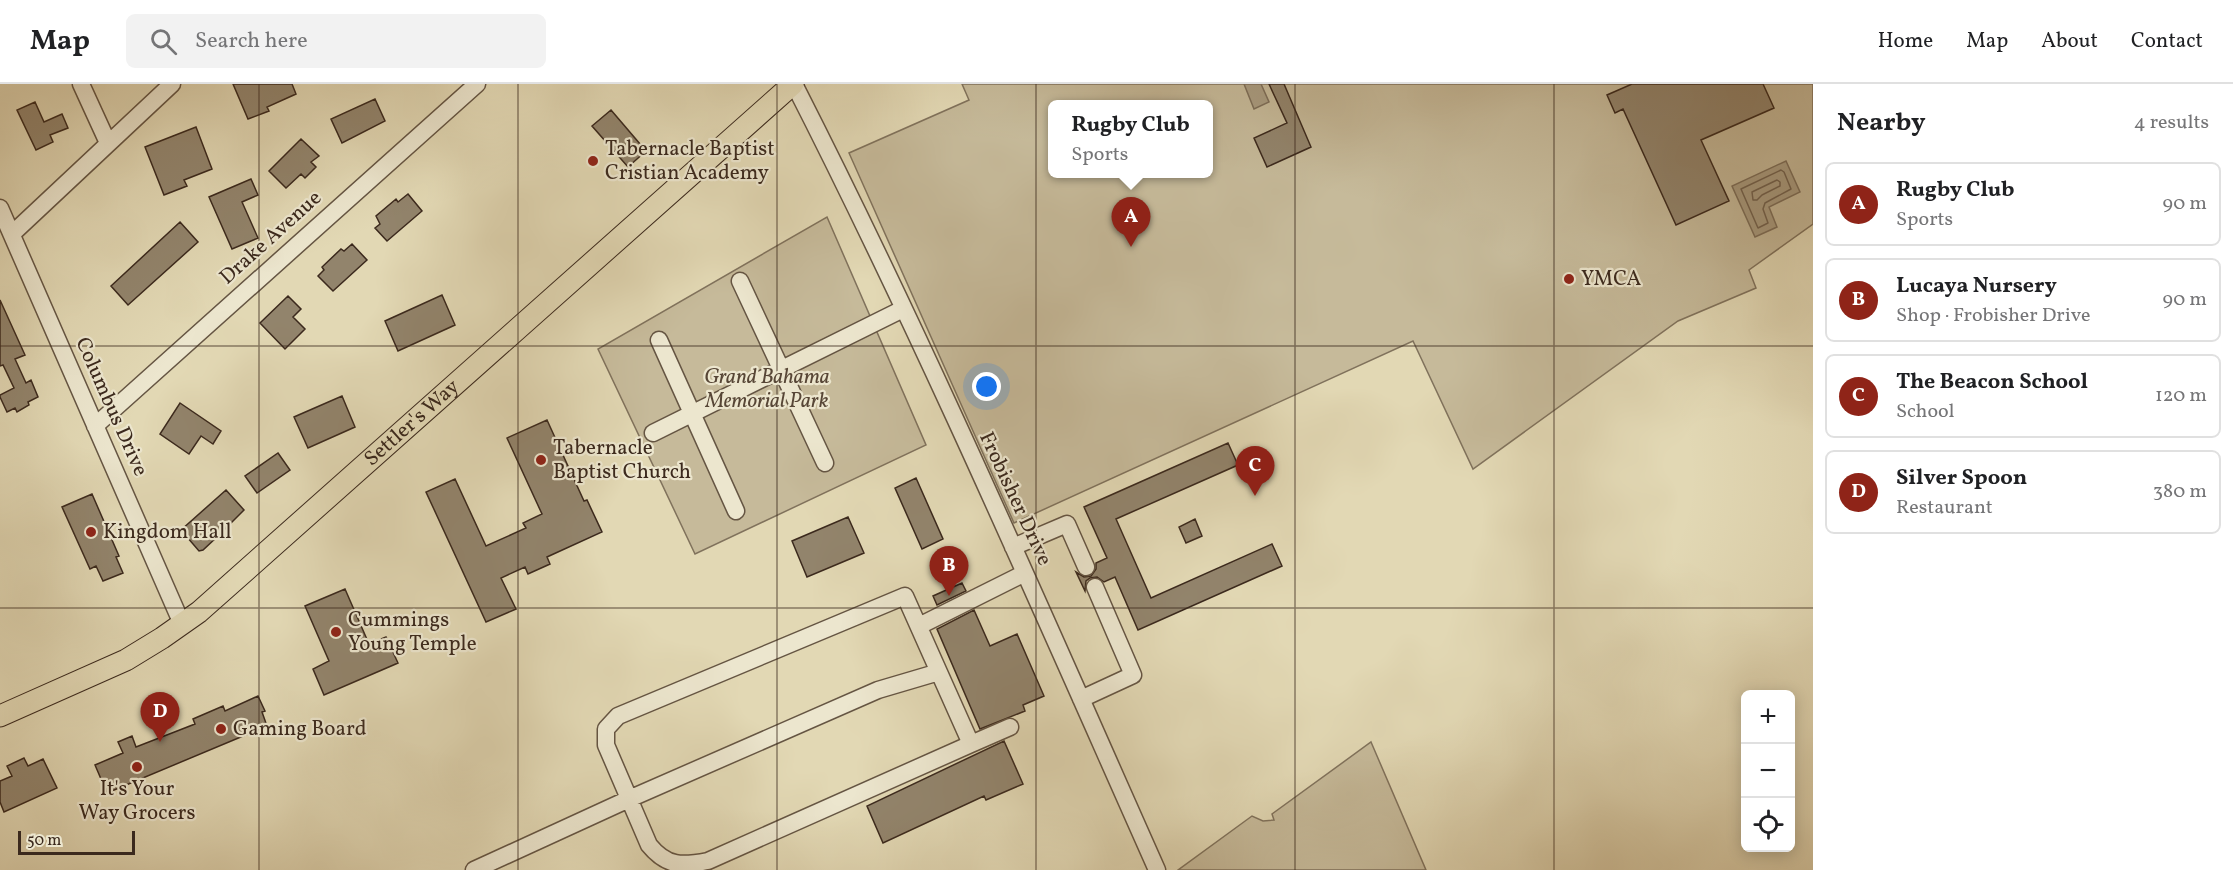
<!DOCTYPE html>
<html lang="en">
<head>
<meta charset="utf-8">
<style>
	body { margin:0; font-family:Vollkorn,serif; background:#f2f2f2; color:#202124 }
	.controls { position:absolute; right:18px; bottom:18px; display:grid; overflow:hidden; border-radius:9px; box-shadow:0 3px 15px #0003 }
	.controls button { width:54px; height:54px; display:grid; place-items:center; padding:0; border:0; border-bottom:2px solid #e0e0e0; background:#fff; color:#202124; font:30px sans-serif }
	.scale { position:absolute; left:18px; bottom:15px; width:117px; box-sizing:border-box; padding-left:6px; border:3px solid #3b291d; border-top:0; font-size:16px; line-height:21px; white-space:nowrap; color:#3b291d; -webkit-text-stroke:4px #ece6ce; paint-order:stroke }
	.you { position:absolute; left:987px; top:303px; width:21px; height:21px; margin:-15px; border:4px solid #fff; border-radius:50%; background:#1a73e8; box-shadow:0 0 0 9px #1a73e833 }
	.badge { display:grid; place-items:center; width:39px; height:39px; border-radius:50%; background:#8f2418; color:#fff; font-size:20px; font-weight:700 }
	.pin { position:absolute; translate:-50% -50px; filter:drop-shadow(0 2px 3px #0008) }
	.pin::after { content:''; position:absolute; top:32px; width:21px; height:18px; background:inherit; clip-path:polygon(0 0,100% 0,50% 100%) }
	.popup { position:absolute; left:1048px; top:16px; width:165px; height:78px; box-sizing:border-box; display:grid; place-content:center; border-radius:9px; background:#fff; filter:drop-shadow(0 2px 4px #0005); font-size:20px; white-space:nowrap; color:#757577 }
	.popup b { font-size:22px; color:#202124 }
	.popup::after { content:''; position:absolute; left:50%; top:100%; margin-left:-12px; border:12px solid transparent; border-top-color:#fff }
	.list { margin:0; padding:0; list-style:none }
	h2 { display:flex; justify-content:space-between; align-items:center; height:78px; margin:0; padding:0 24px; font-size:26px }
	h2 small { font-size:20px; font-weight:400; color:#757577 }
	.list li { display:grid; grid-template-columns:39px 1fr auto; gap:18px; align-items:center; box-sizing:border-box; height:84px; margin:0 12px 12px; padding:0 12px; border:2px solid #e0e0e0; border-radius:9px }
	.list b { display:block; font-size:22px; white-space:nowrap }
	.list p { margin:0; font-size:20px; white-space:nowrap; color:#757577 }
	.list em { font-size:20px; font-style:normal; color:#757577 }
	.icon { flex:none; width:33px; height:33px; fill:none; stroke:currentColor; stroke-width:2; stroke-linecap:round; stroke-linejoin:round }
	.map { position:relative; flex:none; width:1813px; height:786px; overflow:hidden }
	header { display:flex; align-items:center; gap:36px; box-sizing:border-box; height:84px; padding:0 30px; background:#fff; border-bottom:2px solid #e0e0e0 }
	header strong { font-size:28px }
	nav { display:flex; gap:33px; margin-inline-start:auto; font-size:21px }
	.search { width:420px; height:54px; background:#f2f2f2; display:flex; align-items:center; gap:15px; box-sizing:border-box; padding:0 21px; border-radius:9px; color:#757577; font-size:22px }
	main { display:flex }
	aside { flex:1; background:#fff }
	.map>svg:first-child { display:block }
	.green { fill:#c6ba9a; stroke:#80725c; stroke-width:1.5; fill-rule:evenodd }
	.water { fill:#a99c81; stroke:#7d6e59; stroke-width:1.5 }
	.lines { fill:none; stroke-linecap:round; stroke-linejoin:round }
	.shore { stroke:#72624f; stroke-width:1.5 }
	.building { fill:#92846c; stroke:#3b291d; stroke-width:1.5 }
	.minor-casing { stroke:#655543; stroke-width:19 }
	.major-casing { stroke:#3b291d; stroke-width:23 }
	.minor { stroke:#ece6ce; stroke-width:16 }
	.major { stroke:#e2d8b4; stroke-width:21 }
	.grid { fill:none; stroke:#3b291d; stroke-width:1.5; stroke-opacity:0.55 }
	.poi-dot { fill:#8f2418; stroke:#ece6ce; stroke-width:2 }
	.labels { text-anchor:middle; dominant-baseline:central; stroke-width:4.5; stroke-linejoin:round; paint-order:stroke }
	.poi-label { font-size:21px; fill:#3b291d; stroke:#ece6ce; text-anchor:start }
	.street-label { font-size:21px; fill:#3b291d; stroke:#ece6ce }
	.park-label { font-size:21px; font-style:italic; fill:#574636; stroke:#ece6ce }
</style>
</head>
<body>
<header>
<strong>Map</strong>
<div class="search"><svg class="icon" aria-label="search" viewBox="0 0 24 24"><circle cx="10" cy="10" r="6"/><path d="M15 15l6 6"/></svg>Search here</div>
<nav><a>Home</a><a>Map</a><a>About</a><a>Contact</a></nav>
</header>
<main>
<div class="map">
<svg width="1813" height="786" viewBox="0 0 1813 786">
	<rect width="100%" height="100%" fill="#e2d8b4"/>
	<filter id="stains"><feTurbulence type="fractalNoise" baseFrequency=".00333" numOctaves="4"/><feColorMatrix values="0 0 0 0 .2 0 0 0 0 .09 0 0 0 0 .02 0 0 0 .5 -.17"/></filter>
	<radialGradient id="worn" r=".72"><stop offset=".6" stop-color="#630" stop-opacity="0"/><stop offset="1" stop-color="#630" stop-opacity=".3"/></radialGradient>
	<path class="green" d="M 962,0 L 1813,0 L 1813,140 L 1749,186 L 1756,204 L 1678,237 L 1473,385 L 1413,257 L 1014,439 L 849,69 L 969,16 ZM 1053,21 L 1209,21 L 1209,90 L 1053,90 Z
		M 827,133 L 926,361 L 695,470 L 598,265 Z
		M 1371,658 L 1426,786 L 1178,786 L 1252,732 L 1263,737 L 1274,736 L 1272,730 Z"/>
	<path class="water" d="M 1244,0 L 1261,0 L 1269,18 L 1254,25 Z
		M 1786,77 L 1800,108 L 1769,123 L 1777,143 L 1755,153 L 1732,102 Z"/>
	<g class="lines">
		<path class="shore" d="M 1781,86 L 1784,88 L 1791,105 L 1765,119 L 1763,125 L 1768,139 L 1758,144 L 1741,105 Z
			M 1777,96 L 1780,98 L 1780,102 L 1762,111 L 1757,116 L 1753,116 L 1752,108 Z"/>
	</g>
	<path class="building" d="M 233,0 L 292,0 L 296,10 L 267,23 L 269,27 L 248,35 Z
		M 1269,0 L 1284,0 L 1311,63 L 1267,83 L 1254,54 L 1287,39 Z
		M 1632,0 L 1763,0 L 1774,24 L 1701,56 L 1729,117 L 1676,141 L 1623,25 L 1615,29 L 1607,11 Z
		M 375,15 L 385,37 L 342,59 L 331,35 Z
		M 35,18 L 44,38 L 62,30 L 68,44 L 50,51 L 53,58 L 36,66 L 17,26 Z
		M 611,26 L 646,67 L 628,83 L 592,42 Z
		M 196,43 L 212,85 L 184,96 L 187,102 L 164,111 L 145,63 Z
		M 301,55 L 319,72 L 311,78 L 316,83 L 305,94 L 301,90 L 286,104 L 269,87 Z
		M 251,95 L 258,111 L 242,118 L 258,154 L 232,165 L 209,113 Z
		M 408,110 L 422,127 L 387,157 L 375,144 L 380,140 L 376,132 L 396,115 L 398,118 Z
		M 180,138 L 198,158 L 128,221 L 111,202 Z
		M 352,160 L 367,176 L 333,207 L 318,192 L 324,186 L 322,183 L 341,165 L 344,167 Z
		M 442,211 L 455,241 L 398,267 L 385,237 Z
		M 288,212 L 301,225 L 293,233 L 305,245 L 285,265 L 260,239 Z
		M 0,216 L 25,271 L 15,275 L 26,299 L 31,296 L 38,313 L 28,318 L 29,321 L 17,328 L 15,324 L 7,328 L 0,313 L 0,311 L 14,304 L 3,281 L 0,282 Z
		M 342,312 L 355,343 L 308,364 L 294,333 Z
		M 180,319 L 221,347 L 213,360 L 201,352 L 189,370 L 160,350 Z
		M 547,336 L 584,417 L 587,416 L 602,448 L 547,473 L 550,480 L 528,490 L 525,483 L 501,494 L 516,525 L 486,538 L 426,408 L 455,395 L 486,462 L 526,444 L 523,439 L 542,430 L 507,354 Z
		M 1228,359 L 1238,381 L 1116,435 L 1151,514 L 1272,460 L 1282,482 L 1138,546 L 1115,493 L 1104,498 L 1097,493 L 1090,494 L 1086,497 L 1085,507 L 1076,488 L 1084,493 L 1091,492 L 1096,485 L 1096,479 L 1107,474 L 1084,423 Z
		M 278,369 L 290,386 L 257,409 L 245,392 Z
		M 916,394 L 943,455 L 922,465 L 895,404 Z
		M 226,406 L 244,426 L 218,452 L 203,466 L 199,467 L 181,446 Z
		M 92,410 L 119,472 L 116,473 L 123,489 L 103,497 L 96,482 L 90,485 L 62,423 Z
		M 848,433 L 864,469 L 807,493 L 792,457 Z
		M 1195,435 L 1202,452 L 1186,459 L 1179,443 Z
		M 962,499 L 966,507 L 937,521 L 933,512 Z
		M 345,505 L 369,560 L 386,553 L 398,579 L 324,611 L 313,585 L 329,577 L 305,522 Z
		M 974,526 L 990,562 L 1017,550 L 1044,612 L 1023,621 L 1025,627 L 980,645 L 937,545 Z
		M 258,612 L 265,627 L 262,628 L 267,642 L 107,709 L 95,681 L 123,669 L 118,658 L 132,652 L 136,663 L 195,640 L 193,635 L 223,622 L 225,627 Z
		M 1004,657 L 1023,700 L 986,716 L 984,712 L 883,759 L 867,722 Z
		M 24,674 L 28,682 L 43,675 L 57,704 L 4,728 L 0,718 L 0,697 L 12,692 L 7,682 Z"/>
	<g class="lines">
		<defs>
			<path id="minor" d="M 81,0 L 108,59
				M 794,0 C 925,257 1040,523 1157,786
				M 0,124 L 182,540
				M 12,150 L 172,0
				M 740,197 L 825,379
				M 659,256 L 736,427
				M 95,342 L 477,0
				M 653,349 L 903,225
				M 1013,463 L 1067,440 L 1086,483
				M 919,542 L 1025,489
				M 1081,615 L 1133,591 L 1095,503
				M 971,660 L 905,512 L 618,632 L 606,645 L 606,661 L 649,761 C 667,783 682,782 708,777 L 971,660 L 1010,643
				M 474,786 L 629,715 L 878,606 L 939,588"/>
			<g id="major">
				<path id="s1" d="M 0,632 L 126,576 L 162,554 L 199,528 L 793,0"/>
			</g>
		</defs>
		<use href="#minor" class="minor-casing"/>
		<use href="#major" class="major-casing"/>
		<use href="#minor" class="minor"/>
		<use href="#major" class="major"/>
	</g>
	<path class="grid" d="M 259,0 L 259,786M 518,0 L 518,786M 777,0 L 777,786M 1036,0 L 1036,786M 1295,0 L 1295,786M 1554,0 L 1554,786M 0,262 L 1813,262M 0,524 L 1813,524"/>
	<g class="poi-dot">
		<circle cx="593" cy="77" r="6"/>
		<circle cx="1569" cy="195" r="6"/>
		<circle cx="541" cy="376" r="6"/>
		<circle cx="91" cy="448" r="6"/>
		<circle cx="336" cy="548" r="6"/>
		<circle cx="221" cy="645" r="6"/>
		<circle cx="137" cy="683" r="6"/>
	</g>
	<g class="labels">
		<g class="poi-label">
			<text x="605" y="65">Tabernacle Baptist<tspan x="605" dy="24">Cristian Academy</tspan></text>
			<text x="1581" y="195">YMCA</text>
			<text x="553" y="364">Tabernacle<tspan x="553" dy="24">Baptist Church</tspan></text>
			<text x="103" y="448">Kingdom Hall</text>
			<text x="348" y="536">Cummings<tspan x="348" dy="24">Young Temple</tspan></text>
			<text x="233" y="645">Gaming Board</text>
			<text x="137" y="705" text-anchor="middle">It's Your<tspan x="137" dy="24">Way Grocers</tspan></text>
		</g>
		<g class="street-label">
			<text transform="translate(271 154) rotate(-42)">Drake Avenue</text>
			<text transform="translate(111 323) rotate(66)">Columbus Drive</text>
			<text stroke="none"><textPath href="#s1" startOffset="510">Settler's Way</textPath></text>
			<text transform="translate(1015 415) rotate(65)">Frobisher Drive</text>
		</g>
		<g class="park-label">
			<text x="767" y="293">Grand Bahama<tspan x="767" dy="24">Memorial Park</tspan></text>
		</g>
	</g>
	<rect width="100%" height="100%" filter="url(#stains)"/>
	<rect width="100%" height="100%" fill="url(#worn)"/>
</svg>
<div class="controls">
<button>+</button>
<button>−</button>
<button><svg class="icon" aria-label="locate" viewBox="0 0 24 24"><circle cx="12" cy="12" r="6"/><path d="M12 2v4M12 18v4M2 12h4M18 12h4"/></svg></button>
</div>
<div class="scale">50 m</div>
<div class="you"></div>
<div class="pin badge" style="left:1131px;top:163px">A</div>
<div class="popup"><b>Rugby Club</b>Sports</div>
<div class="pin badge" style="left:949px;top:512px">B</div>
<div class="pin badge" style="left:1255px;top:412px">C</div>
<div class="pin badge" style="left:160px;top:658px">D</div>
</div>
<aside>
<h2>Nearby<small>4 results</small></h2>
<ul class="list">
<li><span class="badge">A</span><div><b>Rugby Club</b><p>Sports</p></div><em>90 m</em></li>
<li><span class="badge">B</span><div><b>Lucaya Nursery</b><p>Shop · Frobisher Drive</p></div><em>90 m</em></li>
<li><span class="badge">C</span><div><b>The Beacon School</b><p>School</p></div><em>120 m</em></li>
<li><span class="badge">D</span><div><b>Silver Spoon</b><p>Restaurant</p></div><em>380 m</em></li>
</ul>
</aside>
</main>
</body>
</html>
